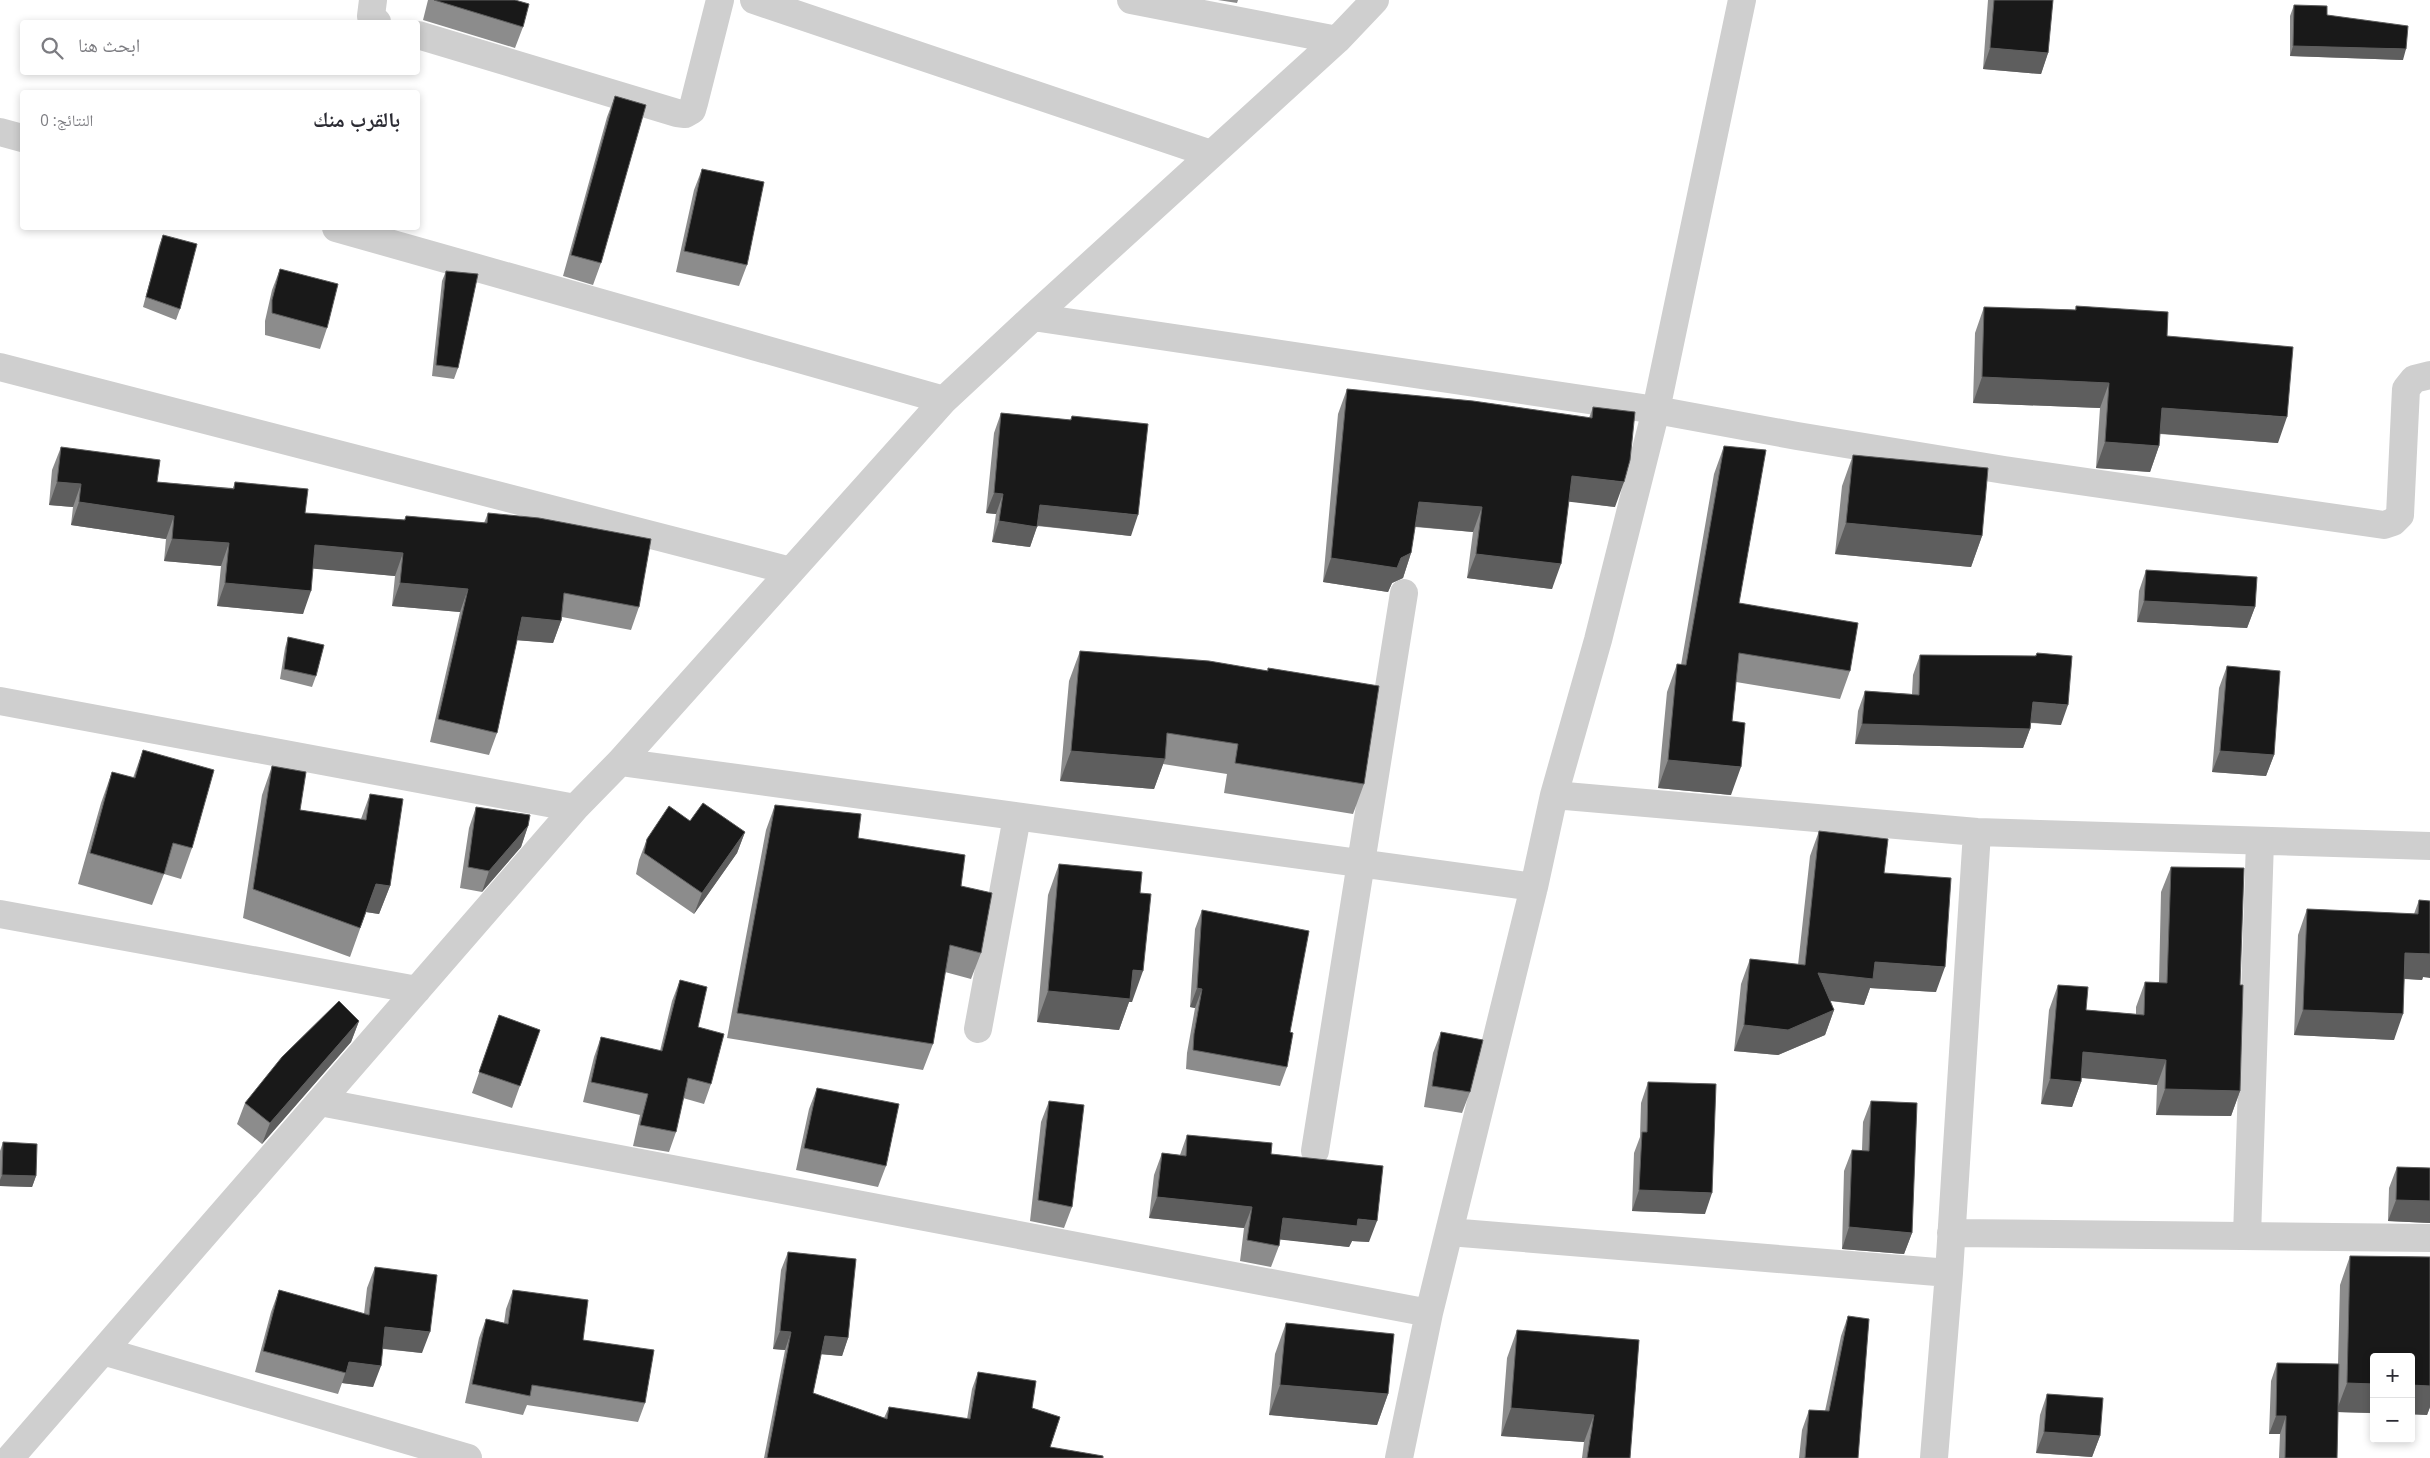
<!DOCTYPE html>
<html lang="ar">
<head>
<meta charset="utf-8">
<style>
	body { margin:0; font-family:Ubuntu,"Noto Naskh Arabic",sans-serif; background:#f2f2f3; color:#2b2b33; direction:rtl }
	.controls { position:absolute; right:15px; bottom:15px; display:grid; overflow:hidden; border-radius:5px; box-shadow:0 2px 8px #0003 }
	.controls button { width:45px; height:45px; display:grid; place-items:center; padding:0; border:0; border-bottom:1px solid #e1e1e2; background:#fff; color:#2b2b33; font:25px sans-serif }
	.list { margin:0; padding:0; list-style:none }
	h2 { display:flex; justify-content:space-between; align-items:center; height:65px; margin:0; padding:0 20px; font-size:21px }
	h2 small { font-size:16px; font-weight:400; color:#7c7c81 }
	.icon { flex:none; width:28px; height:28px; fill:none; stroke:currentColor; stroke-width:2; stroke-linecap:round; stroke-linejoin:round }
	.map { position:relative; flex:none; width:2430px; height:1458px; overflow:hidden; direction:ltr }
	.search { position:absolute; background:#fff; box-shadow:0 2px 8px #0003; left:20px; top:20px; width:400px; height:55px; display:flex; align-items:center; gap:12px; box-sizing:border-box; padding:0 18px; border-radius:5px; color:#7c7c81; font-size:19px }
	.panel { position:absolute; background:#fff; box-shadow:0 2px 8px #0003; left:20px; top:90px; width:400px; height:140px; border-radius:5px; direction:rtl }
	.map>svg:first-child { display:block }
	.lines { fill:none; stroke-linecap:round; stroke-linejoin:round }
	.minor { stroke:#cfcfcf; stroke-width:28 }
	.wall { fill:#8c8c8c }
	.shaded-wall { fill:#5e5e5e }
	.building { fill:#191919; stroke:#5e5e5e }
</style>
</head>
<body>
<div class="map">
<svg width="2430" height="1458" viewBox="0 0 2430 1458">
	<rect width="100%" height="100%" fill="#fff"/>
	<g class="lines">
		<path class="minor" d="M 373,0 L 371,16 L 377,22
			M 754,0 L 1211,154
			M 1131,0 L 1337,40
			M 418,35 L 677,113 L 685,114 L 692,110 L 694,103 L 720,0
			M 0,132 L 22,138
			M 336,228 L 944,400
			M 1033,317 L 1656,410 L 1797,436 L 2004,470 L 2384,525 L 2393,522 L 2400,515 L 2406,389 L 2414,379 L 2430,375
			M 0,367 L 791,571
			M 0,701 L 575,808
			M 620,762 L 1534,887
			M 1554,795 L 1977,832 L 2430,846
			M 0,914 L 417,990
			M 978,1029 L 1017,817
			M 320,1102 L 1429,1313
			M 1315,1151 L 1404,593
			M 1449,1232 L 1949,1273
			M 1951,1233 L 2430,1238
			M 2247,1236 L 2260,841
			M 103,1351 L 468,1458
			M 10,1458 L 575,808 L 620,762 L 944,400 L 1033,317 L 1337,40 L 1375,0
			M 1399,1458 L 1429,1313 L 1534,887 L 1554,795 L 1598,640 L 1656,410 L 1742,0
			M 1934,1458 L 1949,1273 L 1977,832"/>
	</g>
	<path class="wall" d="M 428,0 L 515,0 L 523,27 L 515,48 L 423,20 Z
		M 1218,0 L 1238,0 L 1237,3 Z
		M 1988,0 L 2053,0 L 2048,53 L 2041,74 L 1983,69 Z
		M 2294,5 L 2327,15 L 2403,60 L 2290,56 L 2290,16 Z
		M 615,96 L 601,263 L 593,285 L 563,276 L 607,117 Z
		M 702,169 L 747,265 L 739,286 L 676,272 L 694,190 Z
		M 163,235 L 180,309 L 176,320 L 143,307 L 159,246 Z
		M 280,269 L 327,328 L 320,349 L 265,335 L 265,321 L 272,290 Z
		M 446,271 L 458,368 L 454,379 L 432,376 L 442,281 Z
		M 2076,306 L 2167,336 L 2278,443 L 2160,434 L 2159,446 L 2150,472 L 2096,468 L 2100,408 L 1973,403 L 1975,333 L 1984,307 L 2075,310 Z
		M 1347,389 L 1589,418 L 1593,407 L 1615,507 L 1569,501 L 1552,589 L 1467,578 L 1473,532 L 1415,527 L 1411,553 L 1403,578 L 1392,583 L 1388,592 L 1323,582 L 1338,414 Z
		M 1001,413 L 1070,420 L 1072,416 L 1131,536 L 1037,526 L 1030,547 L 992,542 L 996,514 L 986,513 L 994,433 Z
		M 1724,446 L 1739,603 L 1850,671 L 1840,699 L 1736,682 L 1732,721 L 1731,795 L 1658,788 L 1667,692 L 1677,664 L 1681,665 L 1714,474 Z
		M 61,447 L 157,482 L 233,488 L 235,482 L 305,513 L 404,520 L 406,516 L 484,523 L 488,513 L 639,607 L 631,630 L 562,617 L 561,621 L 553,643 L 517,640 L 497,733 L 489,755 L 430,742 L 460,612 L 392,606 L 395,576 L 313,568 L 303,614 L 217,606 L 221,566 L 164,561 L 166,539 L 71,525 L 73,507 L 49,505 L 52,470 Z
		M 1853,455 L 1982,536 L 1971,567 L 1835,554 L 1842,486 Z
		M 2146,570 L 2255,607 L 2247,628 L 2137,622 L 2139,591 Z
		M 288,637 L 316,676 L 312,687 L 280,679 L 285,648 Z
		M 1080,651 L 1267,671 L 1268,668 L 1364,784 L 1353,814 L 1224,793 L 1227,774 L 1163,764 L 1154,789 L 1060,781 L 1069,681 Z
		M 2037,653 L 2061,725 L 2031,723 L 2030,729 L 2023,748 L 1855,744 L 1858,711 L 1865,691 L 1912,694 L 1913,675 L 1920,655 L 2035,656 Z
		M 2227,666 L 2274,755 L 2266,776 L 2212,772 L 2219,688 Z
		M 143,750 L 192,848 L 181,879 L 164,874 L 152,905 L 78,884 L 101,803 L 112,772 L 133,778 Z
		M 272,766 L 300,810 L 361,819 L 370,794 L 390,886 L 379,914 L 366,912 L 350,957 L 243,918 L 262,795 Z
		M 775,805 L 858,838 L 961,886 L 981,953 L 971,979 L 945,972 L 933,1044 L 923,1070 L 727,1038 L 766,830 Z
		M 476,807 L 528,826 L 521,847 L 482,892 L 460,888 L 469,828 Z
		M 690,821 L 745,832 L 737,853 L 694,914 L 636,874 L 639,860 L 647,839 Z
		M 1819,831 L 1884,873 L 1936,992 L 1870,988 L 1864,1005 L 1830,1001 L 1834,1010 L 1825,1035 L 1778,1055 L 1734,1051 L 1741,984 L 1750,959 L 1798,965 L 1810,856 Z
		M 1059,864 L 1140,893 L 1132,1002 L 1129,1002 L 1119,1030 L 1037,1022 L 1048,895 Z
		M 2171,867 L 2240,985 L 2240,1091 L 2231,1116 L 2156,1115 L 2157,1085 L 2081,1078 L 2081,1082 L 2072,1107 L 2041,1104 L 2049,1010 L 2058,985 L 2086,1010 L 2136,1014 L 2136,1007 L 2145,982 L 2159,982 L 2161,892 Z
		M 2419,900 L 2423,977 L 2422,980 L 2404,979 L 2394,1040 L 2294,1035 L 2298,935 L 2307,909 L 2414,914 Z
		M 1202,910 L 1290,1032 L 1287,1067 L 1280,1086 L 1186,1069 L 1187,1053 L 1195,1008 L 1190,1007 L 1195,929 Z
		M 680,980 L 698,1027 L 711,1084 L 704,1104 L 683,1098 L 676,1132 L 669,1152 L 633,1146 L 640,1115 L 583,1102 L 594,1057 L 601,1037 L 660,1051 L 672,1001 Z
		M 499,1015 L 540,1030 L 512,1108 L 472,1093 Z
		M 359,1021 L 351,1042 L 262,1144 L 237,1124 L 245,1103 Z
		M 1441,1032 L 1470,1092 L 1462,1113 L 1424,1107 L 1433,1053 Z
		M 1648,1082 L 1705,1214 L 1632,1211 L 1634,1153 L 1640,1137 L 1641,1103 Z
		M 817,1088 L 886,1166 L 878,1187 L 796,1170 L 809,1109 Z
		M 1049,1101 L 1072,1207 L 1064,1228 L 1030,1221 L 1041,1122 Z
		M 1871,1101 L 1912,1233 L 1904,1254 L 1842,1249 L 1844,1171 L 1852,1150 L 1862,1150 L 1863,1122 Z
		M 1187,1135 L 1271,1154 L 1369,1242 L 1352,1241 L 1349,1247 L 1280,1239 L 1279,1246 L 1271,1267 L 1240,1261 L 1244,1228 L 1149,1218 L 1154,1175 L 1162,1153 L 1180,1155 Z
		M 3,1142 L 36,1176 L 32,1187 L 0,1186 L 0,1151 Z
		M 2397,1167 L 2430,1168 L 2430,1223 L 2388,1221 L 2389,1188 Z
		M 788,1252 L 848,1338 L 842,1356 L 821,1354 L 813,1393 L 884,1418 L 889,1407 L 967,1419 L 972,1389 L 978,1372 L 1032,1408 L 1050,1447 L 1103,1458 L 764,1458 L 785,1350 L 773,1349 L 781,1270 Z
		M 2350,1256 L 2430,1257 L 2430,1407 L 2427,1415 L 2338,1412 L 2337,1458 L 2279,1458 L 2280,1434 L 2269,1434 L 2271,1381 L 2277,1363 L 2338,1364 L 2340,1285 Z
		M 375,1267 L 422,1353 L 383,1349 L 373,1387 L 342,1383 L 338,1394 L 255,1372 L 271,1312 L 279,1290 L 364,1314 L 367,1288 Z
		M 513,1290 L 583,1340 L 645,1403 L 638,1422 L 527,1405 L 523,1415 L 465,1403 L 479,1338 L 486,1319 L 504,1323 L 506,1309 Z
		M 1848,1316 L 1858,1458 L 1799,1458 L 1802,1430 L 1809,1410 L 1825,1411 L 1841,1336 Z
		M 1286,1323 L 1388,1394 L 1377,1425 L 1269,1415 L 1275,1354 Z
		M 1517,1330 L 1639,1340 L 1630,1458 L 1582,1458 L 1584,1442 L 1501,1436 L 1507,1358 Z
		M 2047,1394 L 2100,1436 L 2092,1457 L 2036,1453 L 2040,1415 Z"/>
	<path class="shaded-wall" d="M 2293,46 L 2406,49 L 2403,60 L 2290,56 Z
		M 1990,48 L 2048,53 L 2041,74 L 1983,69 Z
		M 1982,377 L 2109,383 L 2100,408 L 1973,403 Z
		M 2162,408 L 2287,417 L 2278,443 L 2153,433 Z
		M 2105,442 L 2159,446 L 2150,472 L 2096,468 Z
		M 1572,476 L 1624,482 L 1615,507 L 1563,501 Z
		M 57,482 L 81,484 L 73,507 L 49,505 Z
		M 994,493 L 1003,494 L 996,514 L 986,513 Z
		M 79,502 L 174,516 L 166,539 L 71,525 Z
		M 1419,502 L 1482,507 L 1473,532 L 1410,526 Z
		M 1040,505 L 1138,515 L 1131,536 L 1033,525 Z
		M 999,521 L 1037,527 L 1030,547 L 992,542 Z
		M 1846,523 L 1982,536 L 1971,567 L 1835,554 Z
		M 172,539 L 229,543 L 221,566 L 164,561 Z
		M 315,545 L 403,553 L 395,576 L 306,568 Z
		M 1411,553 L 1403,578 L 1392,583 L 1388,592 L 1323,582 L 1331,558 L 1401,558 Z
		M 1476,554 L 1561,564 L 1552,589 L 1467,578 Z
		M 225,583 L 311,591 L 303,614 L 217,606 Z
		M 400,583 L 468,589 L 460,612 L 392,606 Z
		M 2144,601 L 2255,607 L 2247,628 L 2137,622 Z
		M 522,617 L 561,621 L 553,643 L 514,640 Z
		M 2033,702 L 2068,705 L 2061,725 L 2026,722 Z
		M 1862,724 L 2030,729 L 2023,748 L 1855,744 Z
		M 1071,751 L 1165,759 L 1154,789 L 1060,781 Z
		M 2220,751 L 2274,755 L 2266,776 L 2212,772 Z
		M 1668,760 L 1741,767 L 1731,795 L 1658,788 Z
		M 528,826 L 521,847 L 482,892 L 489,871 Z
		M 745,832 L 737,853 L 694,914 L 702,893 Z
		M 376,884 L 390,886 L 379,914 L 366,912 Z
		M 2405,953 L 2430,954 L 2430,978 L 2423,977 L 2422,980 L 2395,978 Z
		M 1875,962 L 1945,967 L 1936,992 L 1870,988 L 1864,1005 L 1809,998 L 1818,973 Z
		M 1133,970 L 1143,971 L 1132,1002 L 1129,1002 L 1119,1030 L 1037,1022 L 1048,991 Z
		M 1197,988 L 1202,989 L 1195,1008 L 1190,1007 Z
		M 1834,1010 L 1825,1035 L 1778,1055 L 1734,1051 L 1744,1025 Z
		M 2303,1010 L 2403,1014 L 2394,1040 L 2294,1035 Z
		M 359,1021 L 351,1042 L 262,1144 L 270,1123 Z
		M 2083,1052 L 2166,1060 L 2157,1085 L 2074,1077 Z
		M 2050,1079 L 2081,1082 L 2072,1107 L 2041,1104 Z
		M 2165,1089 L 2240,1091 L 2231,1116 L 2156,1115 Z
		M 2,1175 L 36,1176 L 32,1187 L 0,1186 L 0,1180 Z
		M 1639,1190 L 1712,1193 L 1705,1214 L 1632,1211 Z
		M 1157,1197 L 1252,1207 L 1244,1228 L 1149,1218 Z
		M 2396,1200 L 2430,1201 L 2430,1223 L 2388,1221 Z
		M 1283,1218 L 1358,1219 L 1377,1221 L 1369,1242 L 1352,1241 L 1349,1247 L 1275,1239 Z
		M 1849,1227 L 1912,1233 L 1904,1254 L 1842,1249 Z
		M 385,1327 L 430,1332 L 422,1353 L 378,1348 Z
		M 780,1331 L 791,1332 L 785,1350 L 773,1349 Z
		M 825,1336 L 848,1338 L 842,1356 L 819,1354 Z
		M 349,1362 L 381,1366 L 373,1387 L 342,1383 Z
		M 2347,1383 L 2374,1384 L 2374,1413 L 2336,1412 Z
		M 1280,1385 L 1388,1394 L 1377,1425 L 1269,1415 Z
		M 2411,1385 L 2430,1386 L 2430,1407 L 2427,1415 L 2411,1414 Z
		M 1511,1408 L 1594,1415 L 1584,1442 L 1501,1436 Z
		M 2276,1416 L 2286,1416 L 2280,1434 L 2269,1434 Z
		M 2044,1432 L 2100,1436 L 2092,1457 L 2036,1453 Z"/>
	<path class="building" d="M 434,0 L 515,0 L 529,4 L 523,27 Z
		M 1994,0 L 2053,0 L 2048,53 L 1990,48 Z
		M 2294,5 L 2327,6 L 2327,15 L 2408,26 L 2406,49 L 2293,46 Z
		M 615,96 L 646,105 L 601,263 L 571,255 Z
		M 702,169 L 764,182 L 747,265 L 684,251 Z
		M 163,235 L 197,244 L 180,309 L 146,297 Z
		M 280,269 L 338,284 L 327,328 L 272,313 L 272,300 Z
		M 446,271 L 478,274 L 458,368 L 436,365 Z
		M 2076,306 L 2168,312 L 2167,336 L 2293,347 L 2287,417 L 2162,408 L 2159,446 L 2105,442 L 2109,383 L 1982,377 L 1984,307 L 2076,310 Z
		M 1347,389 L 1473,401 L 1592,418 L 1593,407 L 1635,412 L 1630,460 L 1624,482 L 1572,476 L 1561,564 L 1476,554 L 1482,507 L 1419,502 L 1411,553 L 1401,558 L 1397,568 L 1331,558 Z
		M 1001,413 L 1071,420 L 1072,416 L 1148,424 L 1138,515 L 1040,505 L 1037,527 L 999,521 L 1003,494 L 994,493 Z
		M 1724,446 L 1766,450 L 1739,603 L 1858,623 L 1850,671 L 1739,653 L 1732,721 L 1745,723 L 1741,767 L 1668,760 L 1677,664 L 1686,665 Z
		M 61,447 L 160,460 L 157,482 L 234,489 L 235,482 L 308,489 L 305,513 L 405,520 L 406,516 L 487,523 L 488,513 L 539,518 L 651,539 L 639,607 L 564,593 L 561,621 L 522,617 L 497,733 L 438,719 L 468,589 L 400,583 L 403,553 L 315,545 L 311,591 L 225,583 L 229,543 L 172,539 L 174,516 L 79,502 L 81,484 L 57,482 Z
		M 1853,455 L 1988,468 L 1982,536 L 1846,523 Z
		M 2146,570 L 2257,577 L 2255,607 L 2144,601 Z
		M 288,637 L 324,645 L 316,676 L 284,669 Z
		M 1080,651 L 1209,661 L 1268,671 L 1268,668 L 1379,686 L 1364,784 L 1235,763 L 1238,744 L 1167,733 L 1165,759 L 1071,751 Z
		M 2037,653 L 2072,656 L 2068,705 L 2033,702 L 2030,729 L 1862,724 L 1865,691 L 1919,695 L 1920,655 L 2036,656 Z
		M 2227,666 L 2280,671 L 2274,755 L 2220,751 Z
		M 143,750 L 214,770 L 192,848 L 173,843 L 164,874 L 90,853 L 112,772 L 135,778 Z
		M 272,766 L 306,772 L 300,810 L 366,820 L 370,794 L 403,799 L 390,886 L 376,884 L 360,928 L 253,889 Z
		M 703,803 L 745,832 L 702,893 L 644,853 L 647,839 L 669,806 L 690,821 Z
		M 775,805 L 861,814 L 858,838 L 965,855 L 961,886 L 992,893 L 981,953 L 950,945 L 933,1044 L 737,1013 Z
		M 476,807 L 530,815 L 528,826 L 489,871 L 468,867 Z
		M 1819,831 L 1888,839 L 1884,873 L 1951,878 L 1945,967 L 1875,962 L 1873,979 L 1818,973 L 1834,1010 L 1788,1030 L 1744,1025 L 1750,959 L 1805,965 Z
		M 1059,864 L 1142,872 L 1140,893 L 1151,894 L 1143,971 L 1133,970 L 1130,999 L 1048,991 Z
		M 2171,867 L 2244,868 L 2240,985 L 2243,985 L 2240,1091 L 2165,1089 L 2166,1060 L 2083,1052 L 2081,1082 L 2050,1079 L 2058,985 L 2088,987 L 2086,1010 L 2144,1015 L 2145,982 L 2167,983 Z
		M 2419,900 L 2430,901 L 2430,954 L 2405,953 L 2403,1014 L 2303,1010 L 2307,909 L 2418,914 Z
		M 1202,910 L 1309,931 L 1290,1032 L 1293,1033 L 1287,1067 L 1193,1050 L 1194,1034 L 1202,989 L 1197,988 Z
		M 680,980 L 707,987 L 698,1027 L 724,1034 L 711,1084 L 688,1078 L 676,1132 L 640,1125 L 648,1094 L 591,1082 L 601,1037 L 662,1051 Z
		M 339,1001 L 359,1021 L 270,1123 L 245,1103 L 282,1057 Z
		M 499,1015 L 540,1030 L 520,1086 L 479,1072 Z
		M 1441,1032 L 1483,1040 L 1470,1092 L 1432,1086 Z
		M 1648,1082 L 1716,1084 L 1712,1193 L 1639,1190 L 1642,1132 L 1647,1132 Z
		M 817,1088 L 899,1104 L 886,1166 L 804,1148 Z
		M 1049,1101 L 1084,1105 L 1072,1207 L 1038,1200 Z
		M 1871,1101 L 1917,1103 L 1912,1233 L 1849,1227 L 1852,1150 L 1869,1151 Z
		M 1187,1135 L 1272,1143 L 1271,1154 L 1383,1166 L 1377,1221 L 1358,1219 L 1357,1226 L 1283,1218 L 1279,1246 L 1247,1240 L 1252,1207 L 1157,1197 L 1162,1153 L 1186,1156 Z
		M 3,1142 L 37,1144 L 36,1176 L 2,1175 Z
		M 2397,1167 L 2430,1168 L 2430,1201 L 2396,1200 Z
		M 788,1252 L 856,1259 L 848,1338 L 825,1336 L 813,1393 L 887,1419 L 889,1407 L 970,1419 L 978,1372 L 1036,1381 L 1032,1408 L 1060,1417 L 1050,1447 L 1103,1456 L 1103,1458 L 767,1458 L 791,1332 L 780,1331 Z
		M 2350,1256 L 2430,1257 L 2430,1386 L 2411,1385 L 2411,1357 L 2374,1357 L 2374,1384 L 2347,1383 Z
		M 375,1267 L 437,1275 L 430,1332 L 385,1327 L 381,1366 L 349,1362 L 346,1373 L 263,1351 L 279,1290 L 369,1315 Z
		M 513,1290 L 588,1300 L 583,1340 L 654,1350 L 645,1403 L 532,1385 L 530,1396 L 472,1384 L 486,1319 L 508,1324 Z
		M 1848,1316 L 1869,1319 L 1858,1458 L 1805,1458 L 1809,1410 L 1829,1411 Z
		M 1286,1323 L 1394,1334 L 1388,1394 L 1280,1385 Z
		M 1517,1330 L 1639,1340 L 1630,1458 L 1587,1458 L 1594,1415 L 1511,1408 Z
		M 2277,1363 L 2339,1364 L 2337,1458 L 2285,1458 L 2286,1416 L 2276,1416 Z
		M 2047,1394 L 2103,1398 L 2100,1436 L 2044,1432 Z"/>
</svg>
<div class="controls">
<button>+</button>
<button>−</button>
</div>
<div class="search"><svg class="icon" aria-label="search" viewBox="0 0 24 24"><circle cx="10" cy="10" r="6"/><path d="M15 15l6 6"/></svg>ابحث هنا</div>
<section class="panel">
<h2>بالقرب منك<small>النتائج: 0</small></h2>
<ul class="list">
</ul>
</section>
</div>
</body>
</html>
